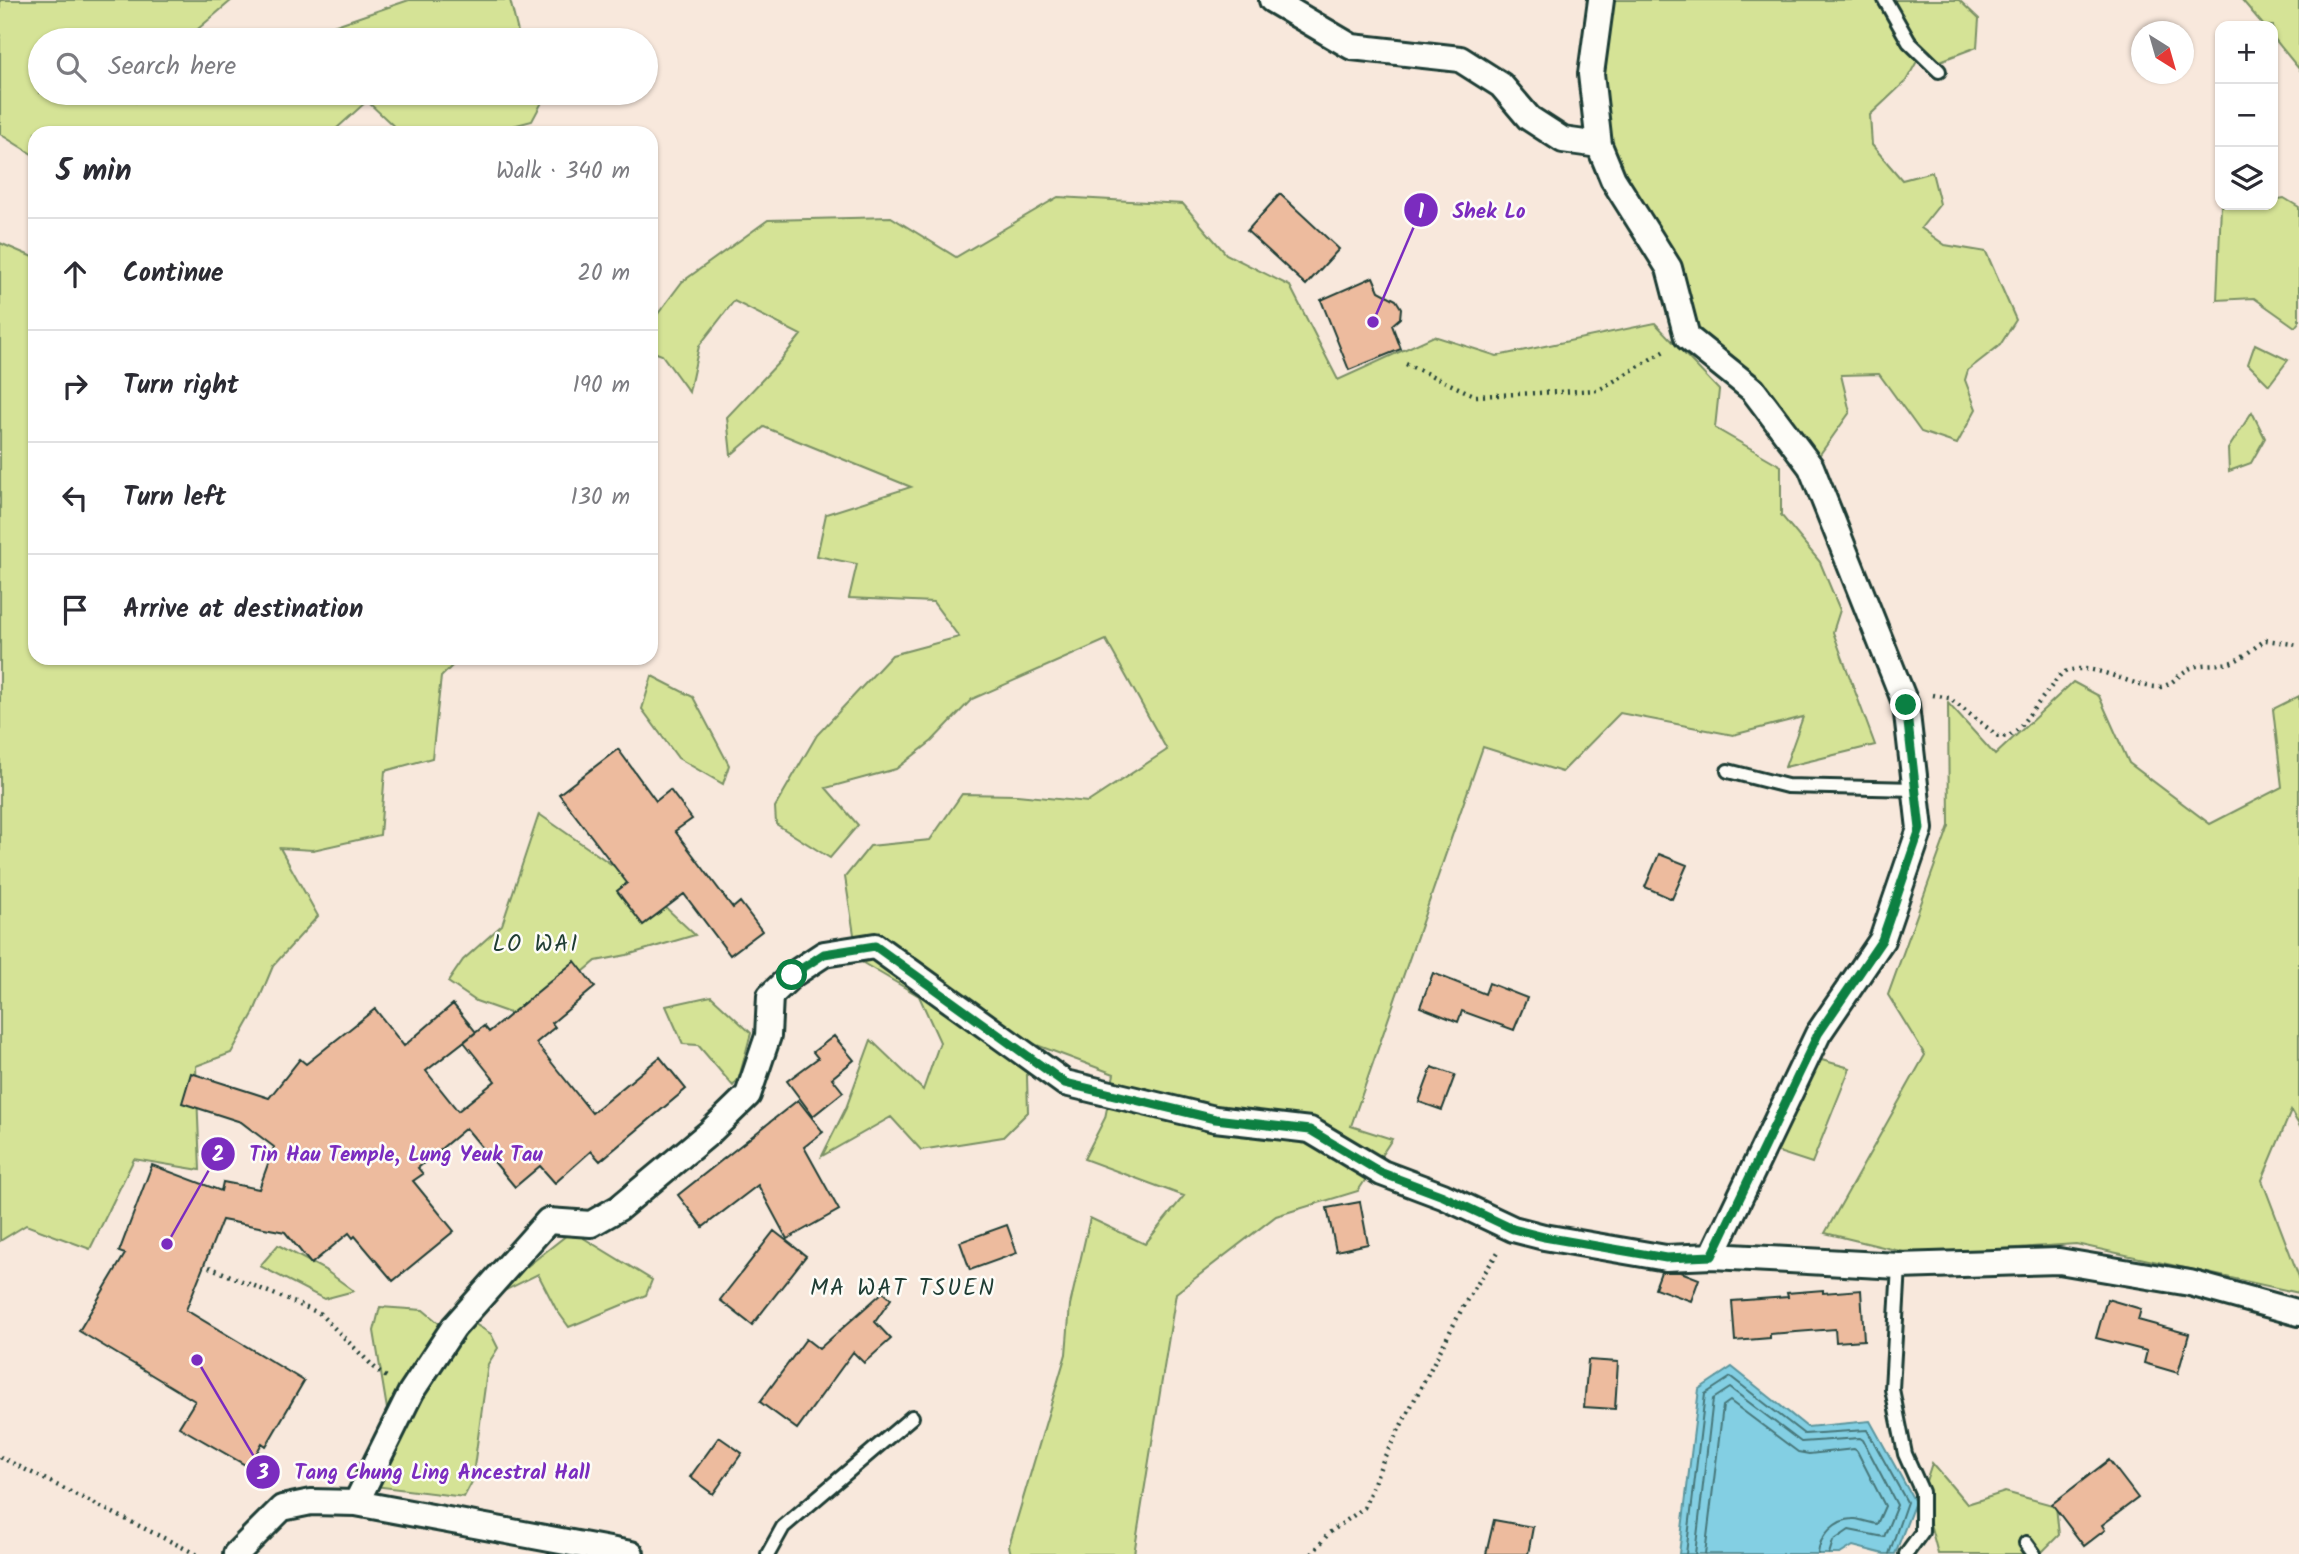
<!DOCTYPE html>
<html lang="en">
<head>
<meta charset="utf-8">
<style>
	body { margin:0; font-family:Kalam,sans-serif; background:#f7f7f7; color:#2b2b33 }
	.controls { position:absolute; right:21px; top:21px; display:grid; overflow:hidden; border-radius:14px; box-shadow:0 2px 5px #0004 }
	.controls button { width:63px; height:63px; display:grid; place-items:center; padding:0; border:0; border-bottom:2px solid #e1e1e2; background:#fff; color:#2b2b33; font:35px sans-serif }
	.compass { position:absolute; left:2131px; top:21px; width:63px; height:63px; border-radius:50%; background:#fff; box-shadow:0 2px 5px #0004; rotate:143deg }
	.stop { position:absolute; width:21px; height:21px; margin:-16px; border:5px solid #0b8043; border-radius:50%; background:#fff }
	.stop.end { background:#0b8043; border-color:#fff; box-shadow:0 2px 7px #0008 }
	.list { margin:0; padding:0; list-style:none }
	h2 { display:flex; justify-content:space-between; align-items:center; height:91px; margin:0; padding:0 28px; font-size:30px }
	h2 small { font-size:23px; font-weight:400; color:#7c7c81 }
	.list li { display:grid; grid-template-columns:46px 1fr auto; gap:21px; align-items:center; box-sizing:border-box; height:112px; padding:0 28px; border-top:2px solid #e1e1e2 }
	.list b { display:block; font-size:26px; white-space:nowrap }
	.list em { font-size:23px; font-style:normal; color:#7c7c81 }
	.icon { flex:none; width:38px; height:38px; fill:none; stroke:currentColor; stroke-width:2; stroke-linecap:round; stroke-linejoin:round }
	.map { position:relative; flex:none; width:2299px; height:1554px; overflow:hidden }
	.search { position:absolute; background:#fff; box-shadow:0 2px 5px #0004; left:28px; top:28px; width:630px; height:77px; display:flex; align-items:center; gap:18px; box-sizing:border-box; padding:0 24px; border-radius:38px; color:#7c7c81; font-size:26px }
	.panel { position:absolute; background:#fff; box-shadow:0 2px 5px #0004; left:28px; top:126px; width:630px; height:539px; border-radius:21px }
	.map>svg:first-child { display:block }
	.green { fill:#d5e396; stroke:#7a9065; stroke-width:2 }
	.water { fill:#83cfe3; stroke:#5b959d; stroke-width:2 }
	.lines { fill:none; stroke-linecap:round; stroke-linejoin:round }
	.shore { stroke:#47777a; stroke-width:2 }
	.building { fill:#edbb9e; stroke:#1f3d34; stroke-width:2 }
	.lane-casing { stroke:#1f3d34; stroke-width:18 }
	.street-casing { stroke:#1f3d34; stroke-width:30 }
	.path { stroke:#1f3d34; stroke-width:4.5; stroke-dasharray:2 5; stroke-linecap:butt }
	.lane { stroke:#fdfcf7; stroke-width:12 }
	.street { stroke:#fdfcf7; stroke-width:24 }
	.route { stroke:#0b8043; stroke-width:9 }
	.labels { text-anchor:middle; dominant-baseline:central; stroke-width:5; stroke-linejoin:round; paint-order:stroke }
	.quarter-label { font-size:23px; letter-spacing:2px; fill:#1f3d34; stroke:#fdfcf7 }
	.leader { fill:none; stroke:#7b2cbf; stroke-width:2.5 }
	.callout-dot { fill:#7b2cbf; stroke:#fdfcf7; stroke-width:2.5 }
	.mark-label { font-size:21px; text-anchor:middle; font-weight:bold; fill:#fff }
	.callout-label { font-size:21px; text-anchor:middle; font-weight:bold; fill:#7b2cbf; stroke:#fdfcf7; stroke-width:5; stroke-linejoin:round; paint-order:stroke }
</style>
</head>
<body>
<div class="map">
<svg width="2299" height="1554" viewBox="0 0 2299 1554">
	<rect width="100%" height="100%" fill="#f8e8dc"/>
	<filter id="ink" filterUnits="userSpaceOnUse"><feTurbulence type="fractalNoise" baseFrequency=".0143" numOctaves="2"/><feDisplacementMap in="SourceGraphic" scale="14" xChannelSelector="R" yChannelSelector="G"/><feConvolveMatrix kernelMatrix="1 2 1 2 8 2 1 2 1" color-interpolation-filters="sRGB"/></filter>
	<g filter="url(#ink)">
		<path class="green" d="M 0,0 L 232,0 L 185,40 L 40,40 L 40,93 L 143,93 L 137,102 L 215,93 L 547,93 L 532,121 L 486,133 L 401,133 L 367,101 L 336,129 L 335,133 L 35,133 L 35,156 L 0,134 Z
			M 409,0 L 510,0 L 520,40 L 296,40 L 301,37 Z
			M 1601,0 L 1959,0 L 1979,19 L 1977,47 L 1932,64 L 1921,54 L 1906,81 L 1870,115 L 1872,145 L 1902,180 L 1932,172 L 1940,204 L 1921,228 L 1945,245 L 1986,252 L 2016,320 L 2000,345 L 1968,370 L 1965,380 L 1976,409 L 1957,444 L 1921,432 L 1879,374 L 1841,375 L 1850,412 L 1811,467 L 1687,337 L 1620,190 L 1598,74 Z
			M 2242,0 L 2299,0 L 2299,69 L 2273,37 L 2273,26 L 2264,26 Z
			M 1058,197 L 1183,204 L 1226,254 L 1290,286 L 1338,380 L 1434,336 L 1497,356 L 1655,323 L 1719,390 L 1715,428 L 1781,466 L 1781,515 L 1820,562 L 1840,610 L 1833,632 L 1875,745 L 1785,767 L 1803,717 L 1733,735 L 1620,713 L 1562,772 L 1483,747 L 1351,1126 L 1392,1139 L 1358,1191 L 1276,1216 L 1176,1293 L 1134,1554 L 1011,1554 L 1009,1546 L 1066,1354 L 1070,1305 L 1090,1218 L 1145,1244 L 1184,1196 L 1084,1159 L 1105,1118 L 1114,1074 L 1026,1041 L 1028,1112 L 1003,1137 L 921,1150 L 891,1117 L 822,1156 L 846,1108 L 871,1040 L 923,1090 L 940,1042 L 919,996 L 858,960 L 845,877 L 870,846 L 930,840 L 962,794 L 1017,795 L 1088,802 L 1167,750 L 1106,640 L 972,699 L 932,741 L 896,769 L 826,788 L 858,825 L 830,858 L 776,824 L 775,807 L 817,735 L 892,655 L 959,637 L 933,602 L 849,598 L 857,564 L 817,556 L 826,514 L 911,487 L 764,427 L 731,455 L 727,417 L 780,361 L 801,335 L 734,301 L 699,346 L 689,392 L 662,355 L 651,351 L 651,323 L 682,282 L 768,220 L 891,217 L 956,257 Z
			M 2284,198 L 2299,207 L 2299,322 L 2295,327 L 2254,298 L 2217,300 L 2221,206 L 2273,205 L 2273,200 Z
			M 0,243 L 35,258 L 35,658 L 460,658 L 441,677 L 432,758 L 385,771 L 380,835 L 313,850 L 280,848 L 318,916 L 273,966 L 253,1014 L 231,1053 L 196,1066 L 200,1170 L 134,1159 L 90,1249 L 26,1225 L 0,1241 Z
			M 2255,344 L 2288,360 L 2269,385 L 2248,364 Z
			M 2252,412 L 2265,438 L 2251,463 L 2229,471 L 2228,449 Z
			M 652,676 L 693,697 L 729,765 L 723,784 L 678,758 L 642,709 Z
			M 2073,682 L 2099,696 L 2129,763 L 2210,824 L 2282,787 L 2273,709 L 2299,696 L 2299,1125 L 2291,1111 L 2262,1180 L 2299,1277 L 2299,1293 L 2076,1244 L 1916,1255 L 1825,1233 L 1925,1055 L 1888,995 L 1949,826 L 1948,703 L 1995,755 Z
			M 539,814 L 644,887 L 695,935 L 627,955 L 596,961 L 527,1019 L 476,1001 L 448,982 L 463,960 L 502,925 Z
			M 711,996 L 751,1033 L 739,1078 L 733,1086 L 698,1045 L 683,1044 L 666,1006 Z
			M 1811,1057 L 1850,1068 L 1812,1163 L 1772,1150 Z
			M 572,1231 L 652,1280 L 646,1295 L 569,1327 L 556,1309 L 538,1274 L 498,1294 L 525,1268 Z
			M 278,1245 L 325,1270 L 354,1291 L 324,1299 L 260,1266 Z
			M 380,1307 L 423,1310 L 459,1340 L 470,1321 L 491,1334 L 498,1348 L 488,1364 L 472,1482 L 464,1497 L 374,1486 L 408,1428 L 387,1409 L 374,1331 Z
			M 1932,1463 L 1967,1504 L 2005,1492 L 2056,1506 L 2059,1535 L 2040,1554 L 1938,1554 L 1922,1493 Z"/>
		<path class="water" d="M 1732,1367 L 1807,1427 L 1870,1421 L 1915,1502 L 1895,1554 L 1884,1554 L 1853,1546 L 1840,1554 L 1679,1554 L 1699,1389 Z"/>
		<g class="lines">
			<path class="shore" d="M 1686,1554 L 1705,1394 L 1731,1377 L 1804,1434 L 1867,1430 L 1907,1502 L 1889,1554
				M 1695,1554 L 1713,1399 L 1730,1388 L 1801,1442 L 1860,1438 L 1863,1440 L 1897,1505 L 1884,1537 L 1849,1530 L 1833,1541 L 1829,1554
				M 1705,1554 L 1723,1406 L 1730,1401 L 1798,1452 L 1809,1454 L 1854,1449 L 1857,1451 L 1885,1506 L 1877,1524 C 1870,1523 1863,1520 1855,1519 C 1836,1518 1819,1536 1818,1554"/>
		</g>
		<path class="building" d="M 1280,194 L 1339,249 L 1306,285 L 1247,231 Z
			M 1373,277 L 1379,291 L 1396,300 L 1401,308 L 1400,318 L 1392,325 L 1401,349 L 1349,370 L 1321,300 Z
			M 618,749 L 656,801 L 670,790 L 692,819 L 675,831 L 733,908 L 740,902 L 762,931 L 730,955 L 684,894 L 643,925 L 617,891 L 627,883 L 559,794 Z
			M 1659,854 L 1687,865 L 1672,899 L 1645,887 Z
			M 575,961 L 595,987 L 552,1023 L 555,1027 L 536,1043 L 592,1113 L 660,1057 L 686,1089 L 600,1161 L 591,1151 L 555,1183 L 540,1166 L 515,1187 L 466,1128 L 418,1168 L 423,1174 L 413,1181 L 454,1231 L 393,1281 L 355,1236 L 353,1238 L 349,1233 L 311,1264 L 285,1232 L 222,1220 L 186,1310 L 304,1381 L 266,1446 L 262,1443 L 249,1467 L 179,1427 L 195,1401 L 79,1331 L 125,1254 L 119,1252 L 152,1165 L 221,1191 L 223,1182 L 259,1189 L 274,1147 L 241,1122 L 182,1103 L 191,1073 L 269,1098 L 300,1059 L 306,1064 L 375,1009 L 404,1046 L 453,1004 L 476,1032 L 426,1071 L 458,1111 L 495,1081 L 464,1042 L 484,1026 L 489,1032 Z
			M 1433,973 L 1485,994 L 1489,983 L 1527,998 L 1514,1030 L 1462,1011 L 1458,1022 L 1420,1007 Z
			M 834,1036 L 854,1060 L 832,1078 L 843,1092 L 813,1116 L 787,1081 L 818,1058 L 813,1052 Z
			M 1432,1067 L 1455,1075 L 1442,1110 L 1419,1102 Z
			M 798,1100 L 823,1132 L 804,1147 L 839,1210 L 787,1239 L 758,1185 L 703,1227 L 678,1195 Z
			M 1360,1202 L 1368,1244 L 1336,1251 L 1327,1208 Z
			M 1007,1225 L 1017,1253 L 970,1270 L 960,1242 Z
			M 774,1231 L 806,1256 L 752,1325 L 720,1300 Z
			M 1661,1272 L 1681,1272 L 1699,1279 L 1691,1301 L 1655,1288 Z
			M 1823,1290 L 1823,1293 L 1861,1290 L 1864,1340 L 1836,1342 L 1835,1329 L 1770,1334 L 1770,1338 L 1735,1341 L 1732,1301 L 1788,1297 L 1787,1293 Z
			M 883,1292 L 891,1299 L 875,1322 L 891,1339 L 864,1363 L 853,1352 L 797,1429 L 760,1402 L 806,1339 L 819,1349 Z
			M 2107,1299 L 2141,1309 L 2138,1320 L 2189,1334 L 2178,1373 L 2144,1363 L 2147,1351 L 2096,1338 Z
			M 1588,1360 L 1618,1362 L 1615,1409 L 1584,1407 Z
			M 719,1437 L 742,1453 L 713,1494 L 690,1477 Z
			M 2109,1460 L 2138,1498 L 2102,1525 L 2105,1530 L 2084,1546 L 2052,1504 Z
			M 1494,1520 L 1533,1527 L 1528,1554 L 1486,1554 Z"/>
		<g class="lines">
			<defs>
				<path id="lane" d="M 1885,0 L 1909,42 L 1939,71
					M 1728,771 L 1787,786 L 1916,789
					M 1899,1266 L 1892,1389 L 1905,1454 L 1922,1492 L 1922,1532 L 1906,1554
					M 2026,1543 L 2034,1554
					M 768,1554 L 783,1527 L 912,1417"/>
				<path id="street" d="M 1272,0 L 1352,47 L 1460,59 L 1501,85 L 1529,118 L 1563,140 L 1599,145
					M 1601,0 L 1591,74 L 1599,145 L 1613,179 L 1669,268 L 1687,337 L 1753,390 L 1811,467 L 1906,705 L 1920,829 L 1882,940 L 1818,1034 L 1712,1256
					M 356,1503 L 411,1392 L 454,1327 L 548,1221 L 591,1224 L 619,1208 L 709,1133 L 748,1095 L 768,1036 L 770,996 L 792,975 L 824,954 L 875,946 L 1065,1083 L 1215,1119 L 1310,1130 L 1382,1173 L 1443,1196 L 1513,1229 L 1544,1237 L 1666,1258 L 1712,1256 L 1899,1266 L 2059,1261 L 2190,1283 L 2299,1313
					M 236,1554 L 282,1508 L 311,1502 L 356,1503 L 631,1554"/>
			</defs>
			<use href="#lane" class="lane-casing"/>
			<use href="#street" class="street-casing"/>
			<path class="path" d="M 1406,364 L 1476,396 L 1599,390 L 1666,350
				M 1933,695 L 1949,698 L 1998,736 L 2008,737 L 2018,729 L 2061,674 C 2092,657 2127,688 2160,687 C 2171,686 2178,675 2187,670 C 2200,662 2215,666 2229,663 C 2241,660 2255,646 2266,640 L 2299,645
				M 209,1267 L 319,1313 L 379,1372 L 390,1379
				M 0,1457 L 196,1554
				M 1312,1554 L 1329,1533 L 1364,1508 L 1384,1458 L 1465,1303 L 1498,1252"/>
			<use href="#lane" class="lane"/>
			<use href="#street" class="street"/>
		</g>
	</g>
	<g class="lines" filter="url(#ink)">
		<path class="route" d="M 792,975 L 824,954 L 875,946 L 1065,1083 L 1215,1119 L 1310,1130 L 1382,1173 L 1443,1196 L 1513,1229 L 1544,1237 L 1666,1258 L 1712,1256 L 1818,1034 L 1882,940 L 1920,829 L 1906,705"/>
	</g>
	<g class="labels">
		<g class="quarter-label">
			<text x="536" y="945">LO WAI</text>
			<text x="903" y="1289">MA WAT TSUEN</text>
		</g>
	</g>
	<path class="leader" d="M1373 322L1421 210M167 1244L218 1154M197 1360L263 1472"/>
	<g class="callout-dot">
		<circle cx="1373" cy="322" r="7"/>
		<circle cx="167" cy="1244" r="7"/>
		<circle cx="197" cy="1360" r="7"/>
		<circle cx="1421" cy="210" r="18"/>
		<circle cx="218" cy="1154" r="18"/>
		<circle cx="263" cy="1472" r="18"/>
	</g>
	<g class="mark-label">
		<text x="1421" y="218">1</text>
		<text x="218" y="1161">2</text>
		<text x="263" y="1479">3</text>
	</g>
	<g class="callout-label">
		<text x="1489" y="218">Shek Lo</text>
		<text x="396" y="1161">Tin Hau Temple, Lung Yeuk Tau</text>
		<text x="442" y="1479">Tang Chung Ling Ancestral Hall</text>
	</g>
</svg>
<div class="controls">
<button>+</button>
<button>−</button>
<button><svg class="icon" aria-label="layers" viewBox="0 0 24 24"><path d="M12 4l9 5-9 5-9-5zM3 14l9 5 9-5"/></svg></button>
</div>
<svg class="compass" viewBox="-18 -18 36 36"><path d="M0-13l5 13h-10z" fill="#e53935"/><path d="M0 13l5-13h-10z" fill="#7c7c81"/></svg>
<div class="stop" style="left:792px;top:975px"></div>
<div class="stop end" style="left:1906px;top:705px"></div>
<div class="search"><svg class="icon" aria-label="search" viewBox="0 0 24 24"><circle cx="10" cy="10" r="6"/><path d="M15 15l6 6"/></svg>Search here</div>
<section class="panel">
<h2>5 min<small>Walk · 340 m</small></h2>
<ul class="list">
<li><svg class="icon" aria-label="ahead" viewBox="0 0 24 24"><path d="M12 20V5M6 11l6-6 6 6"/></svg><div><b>Continue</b></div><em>20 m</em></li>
<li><svg class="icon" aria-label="right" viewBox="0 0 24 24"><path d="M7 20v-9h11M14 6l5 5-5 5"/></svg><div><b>Turn right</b></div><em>190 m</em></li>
<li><svg class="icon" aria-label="left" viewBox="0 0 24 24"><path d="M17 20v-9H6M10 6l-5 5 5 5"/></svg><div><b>Turn left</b></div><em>130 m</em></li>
<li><svg class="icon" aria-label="arrive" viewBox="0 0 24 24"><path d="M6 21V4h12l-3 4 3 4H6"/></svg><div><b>Arrive at destination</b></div></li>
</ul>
</section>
</div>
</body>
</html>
